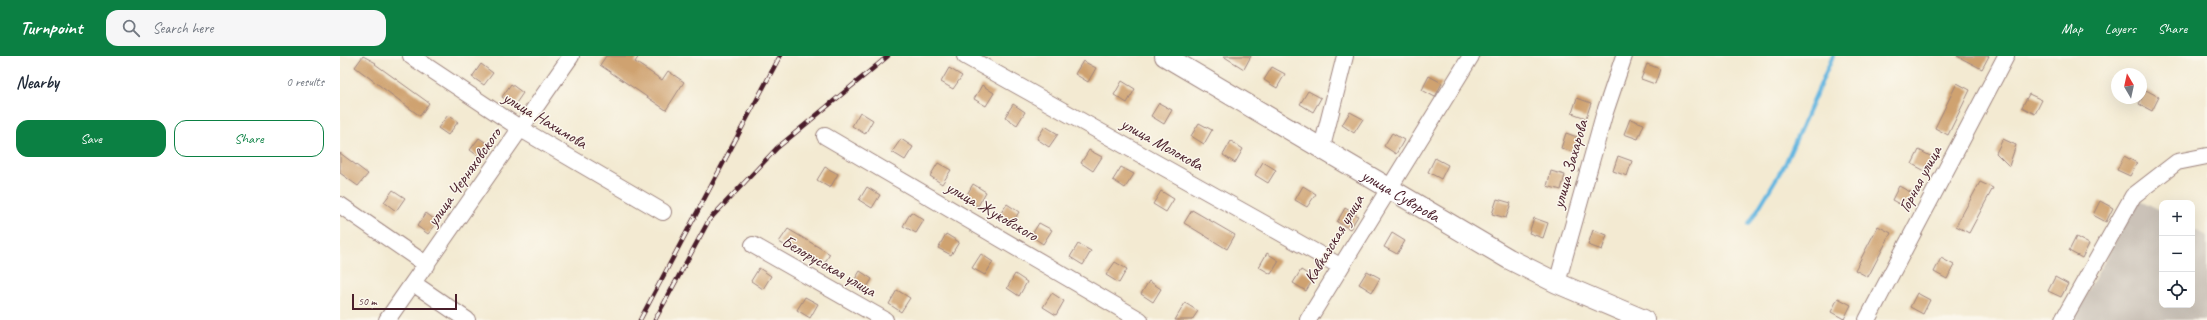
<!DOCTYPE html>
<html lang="en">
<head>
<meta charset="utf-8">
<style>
	body { margin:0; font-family:Caveat,sans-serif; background:#f6f6f7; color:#1f2937 }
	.controls { position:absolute; right:12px; bottom:12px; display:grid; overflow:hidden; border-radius:8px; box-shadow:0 4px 16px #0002 }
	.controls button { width:36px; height:36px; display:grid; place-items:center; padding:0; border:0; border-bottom:1px solid #e0e1e3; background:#fff; color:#1f2937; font:20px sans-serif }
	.compass { position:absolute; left:1771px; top:12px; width:36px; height:36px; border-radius:50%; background:#fff; box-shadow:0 4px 16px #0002; rotate:351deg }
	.scale { position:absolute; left:12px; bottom:10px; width:105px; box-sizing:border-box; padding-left:4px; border:2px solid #4a1f2b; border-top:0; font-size:11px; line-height:14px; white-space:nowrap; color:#4a1f2b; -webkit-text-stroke:3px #fbf7ec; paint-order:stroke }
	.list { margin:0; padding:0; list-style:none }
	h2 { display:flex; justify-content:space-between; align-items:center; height:52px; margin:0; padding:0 16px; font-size:17px }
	h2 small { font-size:13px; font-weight:400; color:#747a83 }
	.actions { display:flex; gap:8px; padding:12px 16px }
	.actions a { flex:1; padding:9px 0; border:1px solid #0b8043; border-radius:12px; text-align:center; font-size:14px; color:#0b8043 }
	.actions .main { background:#0b8043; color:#fff }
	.icon { flex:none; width:22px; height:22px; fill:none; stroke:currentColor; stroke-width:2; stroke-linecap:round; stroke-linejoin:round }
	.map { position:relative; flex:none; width:1867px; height:264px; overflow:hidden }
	header { display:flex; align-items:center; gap:24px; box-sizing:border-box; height:56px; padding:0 20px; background:#0b8043; color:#fff }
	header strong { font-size:19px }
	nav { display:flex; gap:22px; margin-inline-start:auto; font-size:14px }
	.search { width:280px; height:36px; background:#f6f6f7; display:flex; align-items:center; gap:10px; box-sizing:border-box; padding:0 14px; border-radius:12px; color:#747a83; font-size:15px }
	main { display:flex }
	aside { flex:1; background:#fff }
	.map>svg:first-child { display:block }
	.industrial { fill:#cbc2b8 }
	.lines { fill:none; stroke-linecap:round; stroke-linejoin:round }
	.stream { stroke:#64b6e0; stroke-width:4 }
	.building { fill:#cfa270 }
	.minor-casing { stroke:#9e847e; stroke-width:18 }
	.tertiary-casing { stroke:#9e847e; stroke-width:22 }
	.minor { stroke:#fff; stroke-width:16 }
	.tertiary { stroke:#fff; stroke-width:20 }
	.rail-casing { stroke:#4a1f2b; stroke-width:4.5 }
	.rail { stroke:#fbf7ec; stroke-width:3; stroke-dasharray:9; stroke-linecap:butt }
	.labels { text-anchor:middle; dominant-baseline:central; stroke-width:3; stroke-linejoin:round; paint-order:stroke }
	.street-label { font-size:17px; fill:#4a1f2b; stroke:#fbf7ec }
</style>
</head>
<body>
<header>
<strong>Turnpoint</strong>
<div class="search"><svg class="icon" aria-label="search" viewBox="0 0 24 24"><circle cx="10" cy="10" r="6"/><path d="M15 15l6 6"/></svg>Search here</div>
<nav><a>Map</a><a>Layers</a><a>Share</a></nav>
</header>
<main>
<aside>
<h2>Nearby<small>0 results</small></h2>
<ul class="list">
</ul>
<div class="actions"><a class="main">Save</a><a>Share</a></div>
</aside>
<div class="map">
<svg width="1867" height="264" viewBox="0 0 1867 264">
	<rect width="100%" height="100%" fill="#fbf7ec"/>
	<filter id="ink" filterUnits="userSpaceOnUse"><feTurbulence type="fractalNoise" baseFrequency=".025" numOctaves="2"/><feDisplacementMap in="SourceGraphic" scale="8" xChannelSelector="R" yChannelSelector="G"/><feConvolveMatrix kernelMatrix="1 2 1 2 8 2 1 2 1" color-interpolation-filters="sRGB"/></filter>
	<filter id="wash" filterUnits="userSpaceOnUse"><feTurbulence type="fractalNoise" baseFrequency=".012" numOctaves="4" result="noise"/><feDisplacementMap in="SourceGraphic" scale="16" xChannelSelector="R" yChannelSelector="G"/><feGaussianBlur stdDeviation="0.9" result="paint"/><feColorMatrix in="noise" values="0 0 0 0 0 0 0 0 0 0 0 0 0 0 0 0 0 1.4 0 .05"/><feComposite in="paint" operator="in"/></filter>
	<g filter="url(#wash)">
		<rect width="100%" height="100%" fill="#f3ead2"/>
		<path class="industrial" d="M 1798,143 L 1822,155 L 1822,249 L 1852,249 L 1852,172 L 1867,180 L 1867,264 L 1732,264 Z"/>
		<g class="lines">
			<path class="stream" d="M 1409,168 L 1445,108 L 1493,0"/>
		</g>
		<g id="blocks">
			<path class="building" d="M 23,0 L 36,7 L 35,8 L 89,47 L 80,60 L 15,11 Z
				M 266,0 L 299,0 L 295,6 L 322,24 L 328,15 L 344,26 L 326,54 L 260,9 Z
				M 883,0 L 911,0 L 904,13 Z
				M 1617,0 L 1649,0 L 1642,13 Z
				M 743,5 L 756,12 L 748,26 L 735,18 Z
				M 141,8 L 153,17 L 144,29 L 132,21 Z
				M 1307,8 L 1320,13 L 1315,28 L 1301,23 Z
				M 932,11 L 945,18 L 937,32 L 924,24 Z
				M 609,12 L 622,20 L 613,33 L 601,26 Z
				M 1089,20 L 1102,27 L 1095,41 L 1082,34 Z
				M 782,25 L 795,33 L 787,47 L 774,39 Z
				M 1617,27 L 1630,34 L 1608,79 L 1595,72 Z
				M 171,28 L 183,37 L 174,50 L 162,41 Z
				M 642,29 L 654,37 L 646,50 L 634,43 Z
				M 1806,34 L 1819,41 L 1812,55 L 1799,48 Z
				M 968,35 L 981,42 L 973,56 L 960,48 Z
				M 1689,38 L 1702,44 L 1695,58 L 1682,51 Z
				M 1237,42 L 1251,47 L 1246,62 L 1232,57 Z
				M 819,47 L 832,54 L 824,68 L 811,60 Z
				M 673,48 L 685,56 L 677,69 L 665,61 Z
				M 520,56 L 533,64 L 525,78 L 512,70 Z
				M 1010,56 L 1023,63 L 1014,77 L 1002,69 Z
				M 108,59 L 118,66 L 108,79 L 98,72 Z
				M 1290,63 L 1304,68 L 1298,83 L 1284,78 Z
				M 859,67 L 872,74 L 864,88 L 851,80 Z
				M 705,70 L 718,78 L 709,91 L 697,83 Z
				M 1052,77 L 1064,84 L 1056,98 L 1044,90 Z
				M 1226,77 L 1240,82 L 1235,97 L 1221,92 Z
				M 139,82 L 151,90 L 142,103 L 130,94 Z
				M 561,83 L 573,91 L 565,104 L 552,96 Z
				M 1663,83 L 1676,89 L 1669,110 L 1656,97 Z
				M 891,85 L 903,93 L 895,107 L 883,99 Z
				M 749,94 L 762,101 L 753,115 L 741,107 Z
				M 1579,94 L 1592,101 L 1585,115 L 1572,108 Z
				M 0,97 L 28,118 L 18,130 L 0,117 Z
				M 1278,100 L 1292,105 L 1287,120 L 1273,115 Z
				M 1784,100 L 1797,107 L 1790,120 L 1777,114 Z
				M 1095,102 L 1108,109 L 1101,123 L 1088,116 Z
				M 923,106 L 936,114 L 928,127 L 915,119 Z
				M 598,107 L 611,114 L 602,128 L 590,120 Z
				M 485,111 L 498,118 L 490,132 L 477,124 Z
				M 781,111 L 794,118 L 785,132 L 773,124 Z
				M 1211,115 L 1225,119 L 1221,134 L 1207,130 Z
				M 1640,126 L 1653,132 L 1629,177 L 1616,170 Z
				M 633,128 L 646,136 L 638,150 L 625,142 Z
				M 963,130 L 976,138 L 967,151 L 955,144 Z
				M 1559,130 L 1572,137 L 1565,151 L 1552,144 Z
				M 527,131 L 540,139 L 532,152 L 519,144 Z
				M 53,134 L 65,142 L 56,155 L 44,146 Z
				M 821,135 L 834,143 L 826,156 L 813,148 Z
				M 1157,143 L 1171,147 L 1166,162 L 1152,158 Z
				M 1760,145 L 1773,152 L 1766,166 L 1753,159 Z
				M 667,148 L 679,156 L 671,169 L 658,161 Z
				M 1005,152 L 1018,160 L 1010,173 L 997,166 Z
				M 852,154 L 895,179 L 887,193 L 844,167 Z
				M 571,156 L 584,164 L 576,177 L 563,170 Z
				M 86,157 L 98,166 L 88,178 L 77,170 Z
				M 1194,162 L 1208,167 L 1203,182 L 1189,177 Z
				M 699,167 L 712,174 L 703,188 L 691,180 Z
				M 1538,170 L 1551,177 L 1528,221 L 1515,214 Z
				M 448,173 L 490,198 L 482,211 L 439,186 Z
				M 1253,174 L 1267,179 L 1262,194 L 1248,189 Z
				M 1052,177 L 1065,185 L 1057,198 L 1044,191 Z
				M 606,178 L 619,186 L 611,199 L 598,192 Z
				M 1736,181 L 1749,188 L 1742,202 L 1729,195 Z
				M 738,188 L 751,195 L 743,209 L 730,201 Z
				M 927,197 L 939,205 L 931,218 L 919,211 Z
				M 641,198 L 653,206 L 645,219 L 632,212 Z
				M 1601,202 L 1614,209 L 1607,223 L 1594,216 Z
				M 775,206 L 787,213 L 779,227 L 766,219 Z
				M 419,212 L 431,220 L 423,233 L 411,225 Z
				M 961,214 L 974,222 L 966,235 L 953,227 Z
				M 520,215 L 532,223 L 524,236 L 512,228 Z
				M 1027,215 L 1040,222 L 1032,236 L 1019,228 Z
				M 675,218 L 687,226 L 679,240 L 667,232 Z
				M 1715,221 L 1728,228 L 1721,241 L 1708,235 Z
				M 809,225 L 821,233 L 813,246 L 801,238 Z
				M 557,234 L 570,242 L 561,256 L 549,248 Z
				M 712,237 L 724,245 L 716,259 L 703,251 Z
				M 1577,237 L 1590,244 L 1583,258 L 1570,251 Z
				M 465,241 L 478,248 L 470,262 L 457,254 Z
				M 1498,242 L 1511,249 L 1504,263 L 1491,256 Z
				M 845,247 L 858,255 L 852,264 L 835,264 Z"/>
		</g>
	</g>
	<g filter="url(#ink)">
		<use href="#blocks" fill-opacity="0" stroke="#9e847e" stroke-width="1"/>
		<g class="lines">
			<defs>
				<path id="minor" d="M 71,0 L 181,73 L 323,156
					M 625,0 L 1000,210
					M 485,80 L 800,264
					M 982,91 L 1005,0
					M 0,149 L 87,209
					M 413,189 L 545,264
					M 73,227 L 127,264
					M 1217,227 L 1264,59 L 1284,0
					M 47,264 L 231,0
					M 968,264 L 1131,0
					M 1527,264 L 1666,0
					M 1723,264 L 1793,140 L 1837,106 L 1867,100"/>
				<g id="tertiary">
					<path id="s1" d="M 825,0 L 1169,203 L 1217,227 L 1304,264"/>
				</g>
			</defs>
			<use href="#minor" class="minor-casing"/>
			<use href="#tertiary" class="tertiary-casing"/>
			<use href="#minor" class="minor"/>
			<use href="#tertiary" class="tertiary"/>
			<defs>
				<path id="rail" d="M 300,264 L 440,0
					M 315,264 L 369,164 L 437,92 L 548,0"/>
			</defs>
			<use href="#rail" class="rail-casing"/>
			<use href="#rail" class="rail"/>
		</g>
	</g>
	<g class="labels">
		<g class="street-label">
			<text transform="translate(205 64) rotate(31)">улица Нахимова</text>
			<text transform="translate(822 88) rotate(29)">улица Молокова</text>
			<text transform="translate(1230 108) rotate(-74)">улица Захарова</text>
			<text transform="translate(124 121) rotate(-55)">улица Черняховского</text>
			<text transform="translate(1580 123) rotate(-62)">Горная улица</text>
			<text stroke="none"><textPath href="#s1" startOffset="274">улица Суворова</textPath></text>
			<text transform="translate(652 155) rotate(30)">улица Жуковского</text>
			<text transform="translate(994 183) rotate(-59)">Кавказская улица</text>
			<text transform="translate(489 210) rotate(30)">Белорусская улица</text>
		</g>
	</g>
</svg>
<div class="controls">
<button>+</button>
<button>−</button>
<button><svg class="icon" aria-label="locate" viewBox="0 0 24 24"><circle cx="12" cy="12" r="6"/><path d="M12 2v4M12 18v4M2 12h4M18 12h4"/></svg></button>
</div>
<svg class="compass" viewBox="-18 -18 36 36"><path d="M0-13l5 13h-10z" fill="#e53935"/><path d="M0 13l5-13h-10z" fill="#747a83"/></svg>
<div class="scale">50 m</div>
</div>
</main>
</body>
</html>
